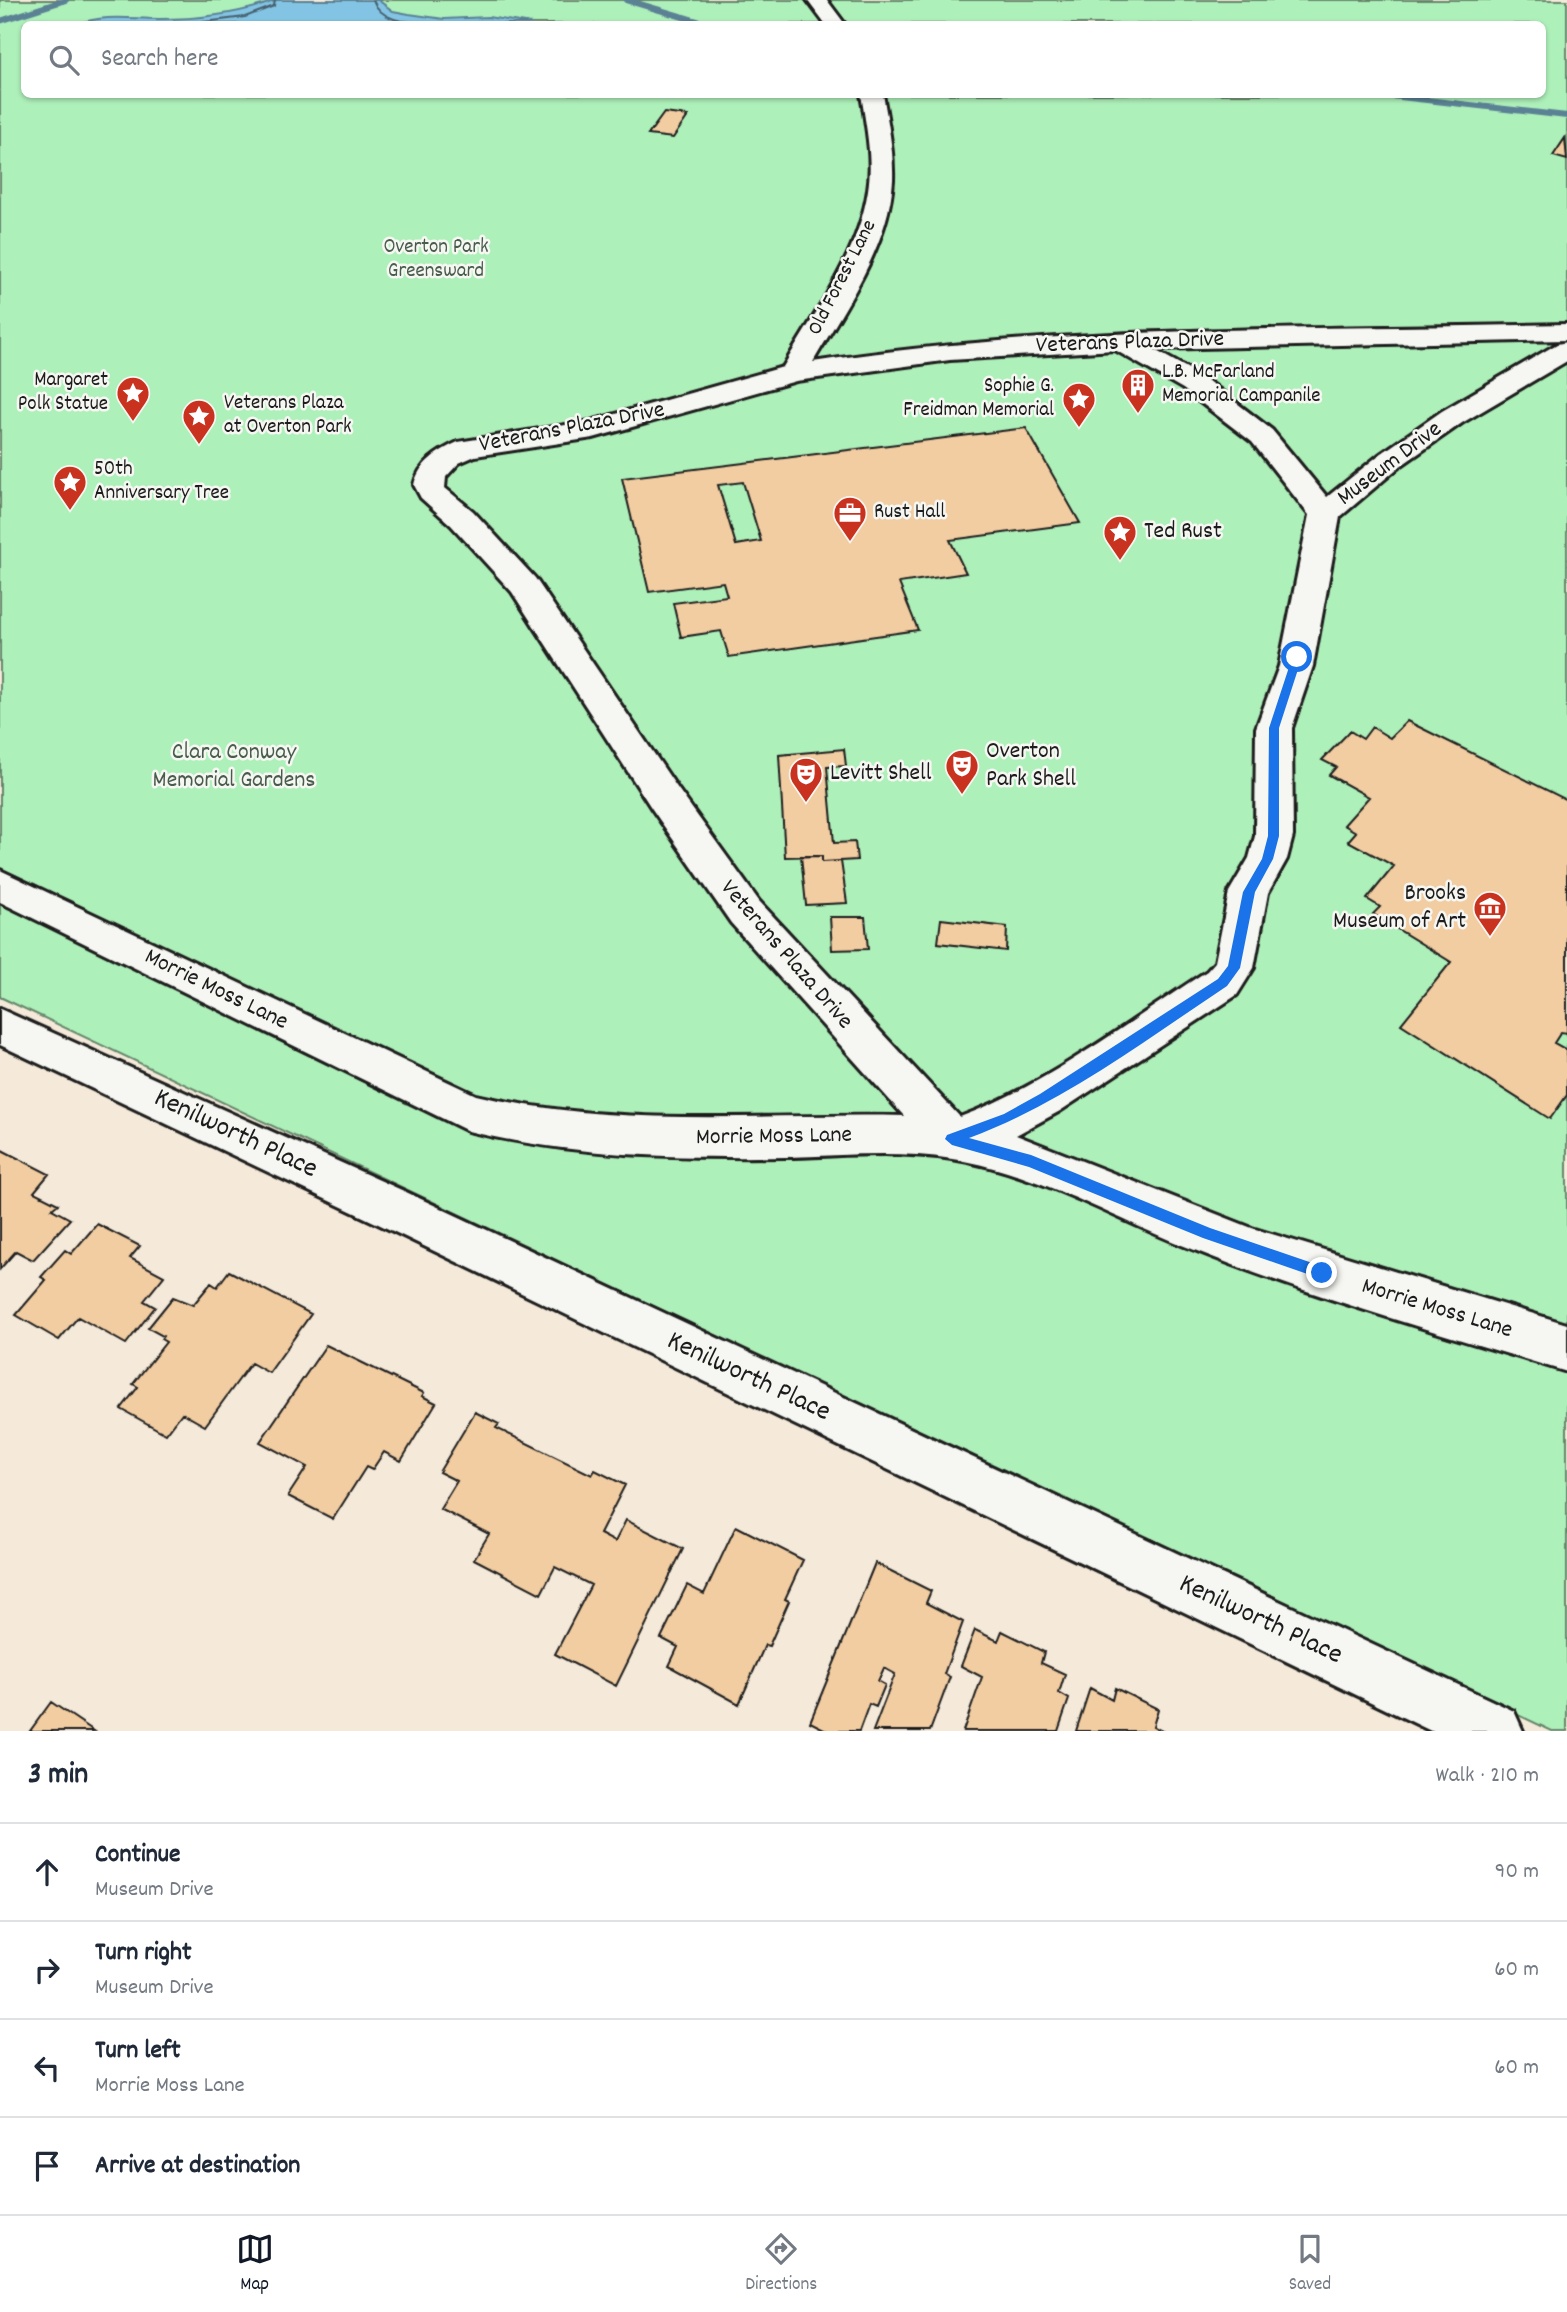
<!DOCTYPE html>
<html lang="en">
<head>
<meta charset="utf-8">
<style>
	body { margin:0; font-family:Dekko,sans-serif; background:#f6f6f7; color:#1f2937 }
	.stop { position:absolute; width:21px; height:21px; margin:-16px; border:5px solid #1a73e8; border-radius:50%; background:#fff }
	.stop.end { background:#1a73e8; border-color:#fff; box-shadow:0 2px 7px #0008 }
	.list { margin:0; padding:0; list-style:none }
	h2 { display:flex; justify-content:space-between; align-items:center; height:91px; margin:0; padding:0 28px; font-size:30px }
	h2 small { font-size:23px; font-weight:400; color:#747a83 }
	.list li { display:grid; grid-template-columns:46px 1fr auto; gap:21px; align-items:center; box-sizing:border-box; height:98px; padding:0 28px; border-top:2px solid #e0e1e3 }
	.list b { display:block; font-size:26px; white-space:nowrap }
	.list p { margin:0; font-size:23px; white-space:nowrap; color:#747a83 }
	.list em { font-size:23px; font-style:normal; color:#747a83 }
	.icon { flex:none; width:38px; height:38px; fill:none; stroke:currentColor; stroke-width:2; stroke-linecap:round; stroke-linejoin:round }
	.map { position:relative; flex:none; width:1567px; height:1731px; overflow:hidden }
	.search { position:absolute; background:#fff; box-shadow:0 2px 5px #0004; left:21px; right:21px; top:21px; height:77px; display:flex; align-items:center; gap:18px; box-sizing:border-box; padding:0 24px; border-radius:10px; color:#747a83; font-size:26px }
	.sheet { height:483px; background:#fff }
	nav { display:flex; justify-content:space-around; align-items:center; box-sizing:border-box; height:98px; border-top:2px solid #e0e1e3; background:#fff; font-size:19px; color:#747a83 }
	nav a { display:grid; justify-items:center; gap:4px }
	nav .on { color:#111827 }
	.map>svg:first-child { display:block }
	.green { fill:#aef0ba; stroke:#65866b; stroke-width:2; fill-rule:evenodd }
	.water { fill:#83c4e4; stroke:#5a8194; stroke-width:2 }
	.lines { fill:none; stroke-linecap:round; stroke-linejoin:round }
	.shore { stroke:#455f6c; stroke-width:2 }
	.stream { stroke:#5a8194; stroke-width:6 }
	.building { fill:#f2cda2; stroke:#1c1c1c; stroke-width:2; fill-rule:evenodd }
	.minor-casing { stroke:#1c1c1c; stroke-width:6 }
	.minor { fill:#f6f6f2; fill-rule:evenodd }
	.route { fill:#1a73e8 }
	.labels { text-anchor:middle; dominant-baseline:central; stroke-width:5; stroke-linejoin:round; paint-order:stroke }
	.far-park-label { font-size:21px; fill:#485c4b; stroke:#f6f6f2 }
	.far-street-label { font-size:21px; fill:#1c1c1c; stroke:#f6f6f2 }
	.far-poi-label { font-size:21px; fill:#1c1c1c; stroke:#f6f6f2; text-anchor:start }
	.street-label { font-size:24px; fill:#1c1c1c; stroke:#f6f6f2 }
	.poi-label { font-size:24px; fill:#1c1c1c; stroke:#f6f6f2; text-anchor:start }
	.park-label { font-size:24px; fill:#485c4b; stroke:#f6f6f2 }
	.near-street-label { font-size:28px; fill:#1c1c1c; stroke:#f6f6f2 }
</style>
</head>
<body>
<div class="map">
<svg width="1567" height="1731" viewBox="0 0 1567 1731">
	<rect width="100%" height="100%" fill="#f5eada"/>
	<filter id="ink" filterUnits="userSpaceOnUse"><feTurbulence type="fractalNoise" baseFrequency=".0143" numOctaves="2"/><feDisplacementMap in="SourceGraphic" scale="14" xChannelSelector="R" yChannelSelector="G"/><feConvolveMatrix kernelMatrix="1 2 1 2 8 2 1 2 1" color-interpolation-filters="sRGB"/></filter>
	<g filter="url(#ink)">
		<path class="green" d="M 0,0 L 1567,0 L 1567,1731 L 1552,1731 L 0,997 ZM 24,24 L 1542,24 L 1542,94 L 24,94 Z"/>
		<path class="water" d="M 277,0 L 378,0 L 393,11 L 409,14 L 444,19 L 488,17 L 532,24 L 78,24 C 105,14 130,19 159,19 C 198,19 240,14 277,0 Z"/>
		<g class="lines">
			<path class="shore" d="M 373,0 C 382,24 412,22 434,24
				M 188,24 L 245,17 L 274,6 L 275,0"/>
			<path class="stream" d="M 626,0 L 707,24
				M 0,21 L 66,0
				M 1374,94 L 1567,116"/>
		</g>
		<path class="building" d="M 664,113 L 688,116 L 673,138 L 648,135 Z
			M 1565,138 L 1567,160 L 1553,156 Z
			M 1026,428 L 1080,523 L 950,540 L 966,573 L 899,583 L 918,630 L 729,657 L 721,631 L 681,637 L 673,603 L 727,596 L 723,582 L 649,592 L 622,478 ZM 743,482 L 761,541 L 736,545 L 718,485 Z
			M 1407,721 L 1567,800 L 1567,1033 L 1561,1032 L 1554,1043 L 1567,1050 L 1567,1095 L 1550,1119 L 1401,1024 L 1451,962 L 1373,914 L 1380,907 L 1367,899 L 1394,866 L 1348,841 L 1356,832 L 1344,825 L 1369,797 L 1329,775 L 1336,767 L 1322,760 L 1350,731 L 1363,739 L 1372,727 L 1390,738 Z
			M 844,749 L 846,766 L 827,767 L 834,843 L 855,842 L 857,860 L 822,862 L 822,856 L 785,857 L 779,755 Z
			M 801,856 L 822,856 L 822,862 L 841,861 L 847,903 L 806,905 Z
			M 830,917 L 865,917 L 868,949 L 832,950 Z
			M 941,919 L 1007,927 L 1006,951 L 938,943 Z
			M 0,1149 L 49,1174 L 34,1192 L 58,1204 L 52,1209 L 70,1219 L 33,1260 L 16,1251 L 0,1269 Z
			M 97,1224 L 140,1246 L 130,1258 L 164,1276 L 144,1301 L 155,1307 L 126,1344 L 78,1317 L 59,1340 L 16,1315 L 46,1280 L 41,1277 L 65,1250 L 71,1254 Z
			M 229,1271 L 311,1314 L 269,1373 L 251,1363 L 205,1426 L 182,1413 L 166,1434 L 121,1409 L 138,1387 L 133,1384 L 166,1342 L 161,1339 L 163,1336 L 148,1328 L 173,1297 L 193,1305 L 211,1283 L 217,1287 Z
			M 326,1345 L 424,1393 L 422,1396 L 436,1403 L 401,1461 L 384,1452 L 372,1470 L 366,1467 L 333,1519 L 288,1496 L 307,1467 L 260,1442 Z
			M 475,1412 L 499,1424 L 496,1428 L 592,1475 L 595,1470 L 625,1485 L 600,1534 L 615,1542 L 626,1520 L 683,1549 L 616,1686 L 555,1654 L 591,1585 L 555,1567 L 541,1594 L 474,1559 L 489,1534 L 440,1509 L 457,1481 L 439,1472 Z
			M 736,1526 L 803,1560 L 785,1599 L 789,1601 L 769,1646 L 765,1645 L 739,1704 L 669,1666 L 678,1647 L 661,1638 L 687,1585 L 704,1594 Z
			M 875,1563 L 931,1591 L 926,1603 L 963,1622 L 944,1674 L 950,1677 L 930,1731 L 873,1731 L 895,1674 L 884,1668 L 878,1681 L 885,1685 L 876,1707 L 869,1704 L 859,1731 L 828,1731 L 810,1722 Z
			M 975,1630 L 998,1641 L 1002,1631 L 1044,1652 L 1041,1663 L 1065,1674 L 1059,1693 L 1069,1699 L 1058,1731 L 963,1731 L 982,1677 L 961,1666 Z
			M 1090,1688 L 1112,1700 L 1115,1688 L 1158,1709 L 1153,1726 L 1162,1731 L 1076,1731 Z
			M 51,1702 L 94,1731 L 30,1731 Z"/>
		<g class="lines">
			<defs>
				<path id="minor" d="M 807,0 L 827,0 L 845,24 L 825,24 Z
					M 861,94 L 883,94 C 888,123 894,151 893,180 C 889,246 845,307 813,362 C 1062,324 1316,330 1567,324 L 1567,340 L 1153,349 L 1203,377 L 1272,430 L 1327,497 L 1379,455 L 1442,411 L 1557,344 L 1567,342 L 1567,361 L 1462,423 L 1399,467 L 1340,517 L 1313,666 L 1292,728 L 1293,836 L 1287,859 L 1268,893 L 1254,968 L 1237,995 L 1060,1111 L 1016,1135 L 1252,1228 L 1567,1324 L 1567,1372 C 1441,1333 1314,1298 1192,1249 C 1112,1218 1037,1172 952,1159 C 897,1150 841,1156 786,1157 C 676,1158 575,1157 468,1131 L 0,902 L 0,870 L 476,1095 C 620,1129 758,1113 904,1116 L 731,923 L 652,809 L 512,592 L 451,525 L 421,498 L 414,485 C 419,463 438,451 458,442 L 591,421 L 783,367 C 815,312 858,255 868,190 C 873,159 866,126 861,94 ZM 1115,350 L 1183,389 L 1252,442 L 1309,515 L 1279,666 L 1256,728 L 1255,836 L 1249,858 L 1229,892 L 1215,962 L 1207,971 C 1131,1020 1045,1086 960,1117 L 759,901 L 678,789 L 535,578 L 473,511 L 445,488 L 446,477 L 459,463 L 475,456 L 593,438 L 796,381 L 950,360 Z
					M 0,1009 L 406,1192 L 1514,1711 L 1523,1731 L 1431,1731 L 374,1222 L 0,1045 Z"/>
			</defs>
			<use href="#minor" class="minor-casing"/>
			<use href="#minor" class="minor"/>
		</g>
	</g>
	<path class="route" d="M 1293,655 L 1302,657 L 1279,728 L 1279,836 L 1273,859 L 1255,892 L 1240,968 L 1227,986 C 1144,1041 1063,1103 969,1138 L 1031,1155 L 1210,1228 L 1327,1268 L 1329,1273 L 1322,1279 L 1203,1238 L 1029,1167 L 952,1145 L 945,1139 L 947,1135 L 1004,1114 L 1040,1094 L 1218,979 L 1228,966 L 1243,892 L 1262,859 L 1268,836 L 1269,728 Z"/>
	<defs>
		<symbol id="building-pin" viewBox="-11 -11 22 30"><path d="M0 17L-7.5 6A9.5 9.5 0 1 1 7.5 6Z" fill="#c8321e" stroke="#f6f6f2"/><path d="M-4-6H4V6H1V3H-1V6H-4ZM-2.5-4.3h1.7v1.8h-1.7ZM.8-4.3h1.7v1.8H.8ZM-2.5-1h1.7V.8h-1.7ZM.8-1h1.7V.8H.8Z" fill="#fff"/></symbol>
		<symbol id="sight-pin" viewBox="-11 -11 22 30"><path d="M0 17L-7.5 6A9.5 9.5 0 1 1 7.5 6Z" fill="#c8321e" stroke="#f6f6f2"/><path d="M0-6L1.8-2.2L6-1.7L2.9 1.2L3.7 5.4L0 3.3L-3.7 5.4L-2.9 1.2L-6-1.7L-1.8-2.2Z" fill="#fff"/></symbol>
		<symbol id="office-pin" viewBox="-11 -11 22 30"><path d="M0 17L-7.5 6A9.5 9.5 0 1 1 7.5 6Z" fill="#c8321e" stroke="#f6f6f2"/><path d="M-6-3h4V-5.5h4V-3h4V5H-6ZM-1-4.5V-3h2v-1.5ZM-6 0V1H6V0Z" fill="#fff"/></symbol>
		<symbol id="theatre-pin" viewBox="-11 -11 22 30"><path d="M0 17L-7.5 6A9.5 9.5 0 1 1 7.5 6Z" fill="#c8321e" stroke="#f6f6f2"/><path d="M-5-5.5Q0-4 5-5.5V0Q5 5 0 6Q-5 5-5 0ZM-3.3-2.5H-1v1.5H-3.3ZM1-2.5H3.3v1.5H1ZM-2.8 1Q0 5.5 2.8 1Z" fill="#fff"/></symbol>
		<symbol id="museum-pin" viewBox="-11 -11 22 30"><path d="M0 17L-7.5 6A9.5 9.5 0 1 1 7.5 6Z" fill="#c8321e" stroke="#f6f6f2"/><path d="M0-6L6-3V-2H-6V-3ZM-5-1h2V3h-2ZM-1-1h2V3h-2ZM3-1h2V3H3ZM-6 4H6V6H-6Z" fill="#fff"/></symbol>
	</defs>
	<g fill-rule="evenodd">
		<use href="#building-pin" x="1119" y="366" width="38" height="52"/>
		<use href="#sight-pin" x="114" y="374" width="38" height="52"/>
		<use href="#sight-pin" x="1060" y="380" width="38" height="52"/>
		<use href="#sight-pin" x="180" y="397" width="38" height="52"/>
		<use href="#sight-pin" x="51" y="463" width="38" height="52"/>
		<use href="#office-pin" x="831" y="494" width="38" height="52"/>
		<use href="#sight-pin" x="1101" y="513" width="38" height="52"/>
		<use href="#theatre-pin" x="943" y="747" width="38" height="52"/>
		<use href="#theatre-pin" x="787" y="755" width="38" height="52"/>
		<use href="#museum-pin" x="1471" y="889" width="38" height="52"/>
	</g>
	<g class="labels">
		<g class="far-park-label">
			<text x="436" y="248">Overton Park<tspan x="436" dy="24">Greensward</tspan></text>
		</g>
		<g class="far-street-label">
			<text transform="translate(843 278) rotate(-63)">Old Forest Lane</text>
		</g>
		<g class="far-poi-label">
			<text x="1162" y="373">L.B. McFarland<tspan x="1162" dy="24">Memorial Campanile</tspan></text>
			<text x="108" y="381" text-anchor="end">Margaret<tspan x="108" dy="24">Polk Statue</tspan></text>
			<text x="1054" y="387" text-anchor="end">Sophie G.<tspan x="1054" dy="24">Freidman Memorial</tspan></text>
			<text x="224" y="404">Veterans Plaza<tspan x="224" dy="24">at Overton Park</tspan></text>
			<text x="94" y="470">50th<tspan x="94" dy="24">Anniversary Tree</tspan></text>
			<text x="874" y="513">Rust Hall</text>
		</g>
		<g class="street-label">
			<text transform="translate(1130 343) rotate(-2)">Veterans Plaza Drive</text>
			<text transform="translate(572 428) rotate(-11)">Veterans Plaza Drive</text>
			<text transform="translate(1390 464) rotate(-37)">Museum Drive</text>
			<text transform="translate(786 955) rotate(49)">Veterans Plaza Drive</text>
			<text transform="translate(216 990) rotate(26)">Morrie Moss Lane</text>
			<text transform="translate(774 1137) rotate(-1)">Morrie Moss Lane</text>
			<text transform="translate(1437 1309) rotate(17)">Morrie Moss Lane</text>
		</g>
		<g class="poi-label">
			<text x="1144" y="532">Ted Rust</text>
			<text x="986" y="752">Overton<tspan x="986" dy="28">Park Shell</tspan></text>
			<text x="830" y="774">Levitt Shell</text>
			<text x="1466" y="894" text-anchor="end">Brooks<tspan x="1466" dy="28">Museum of Art</tspan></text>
		</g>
		<g class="park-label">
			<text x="234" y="753">Clara Conway<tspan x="234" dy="28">Memorial Gardens</tspan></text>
		</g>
		<g class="near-street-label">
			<text transform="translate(235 1135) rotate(25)">Kenilworth Place</text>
			<text transform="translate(748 1378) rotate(25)">Kenilworth Place</text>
			<text transform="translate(1260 1621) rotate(25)">Kenilworth Place</text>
		</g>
	</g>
</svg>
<div class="stop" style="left:1297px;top:657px"></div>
<div class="stop end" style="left:1322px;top:1273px"></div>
<div class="search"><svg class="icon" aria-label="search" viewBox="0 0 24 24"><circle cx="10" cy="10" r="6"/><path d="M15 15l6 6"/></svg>Search here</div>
</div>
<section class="sheet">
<h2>3 min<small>Walk · 210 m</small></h2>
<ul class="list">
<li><svg class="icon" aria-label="ahead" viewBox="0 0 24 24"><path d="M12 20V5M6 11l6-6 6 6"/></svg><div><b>Continue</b><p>Museum Drive</p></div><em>90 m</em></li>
<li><svg class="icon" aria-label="right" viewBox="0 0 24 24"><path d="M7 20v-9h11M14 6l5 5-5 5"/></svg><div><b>Turn right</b><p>Museum Drive</p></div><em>60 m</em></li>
<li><svg class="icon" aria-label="left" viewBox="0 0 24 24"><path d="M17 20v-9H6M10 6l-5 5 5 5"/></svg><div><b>Turn left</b><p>Morrie Moss Lane</p></div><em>60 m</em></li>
<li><svg class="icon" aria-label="arrive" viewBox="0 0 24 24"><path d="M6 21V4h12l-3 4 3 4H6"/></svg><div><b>Arrive at destination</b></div></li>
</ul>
</section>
<nav>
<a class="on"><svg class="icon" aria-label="map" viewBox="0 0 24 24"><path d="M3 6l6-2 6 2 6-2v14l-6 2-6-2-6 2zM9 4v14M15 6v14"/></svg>Map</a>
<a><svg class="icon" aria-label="directions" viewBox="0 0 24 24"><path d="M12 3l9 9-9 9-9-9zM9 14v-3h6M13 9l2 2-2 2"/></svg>Directions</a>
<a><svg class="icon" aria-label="saved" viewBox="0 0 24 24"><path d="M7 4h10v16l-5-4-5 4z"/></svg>Saved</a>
</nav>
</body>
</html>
